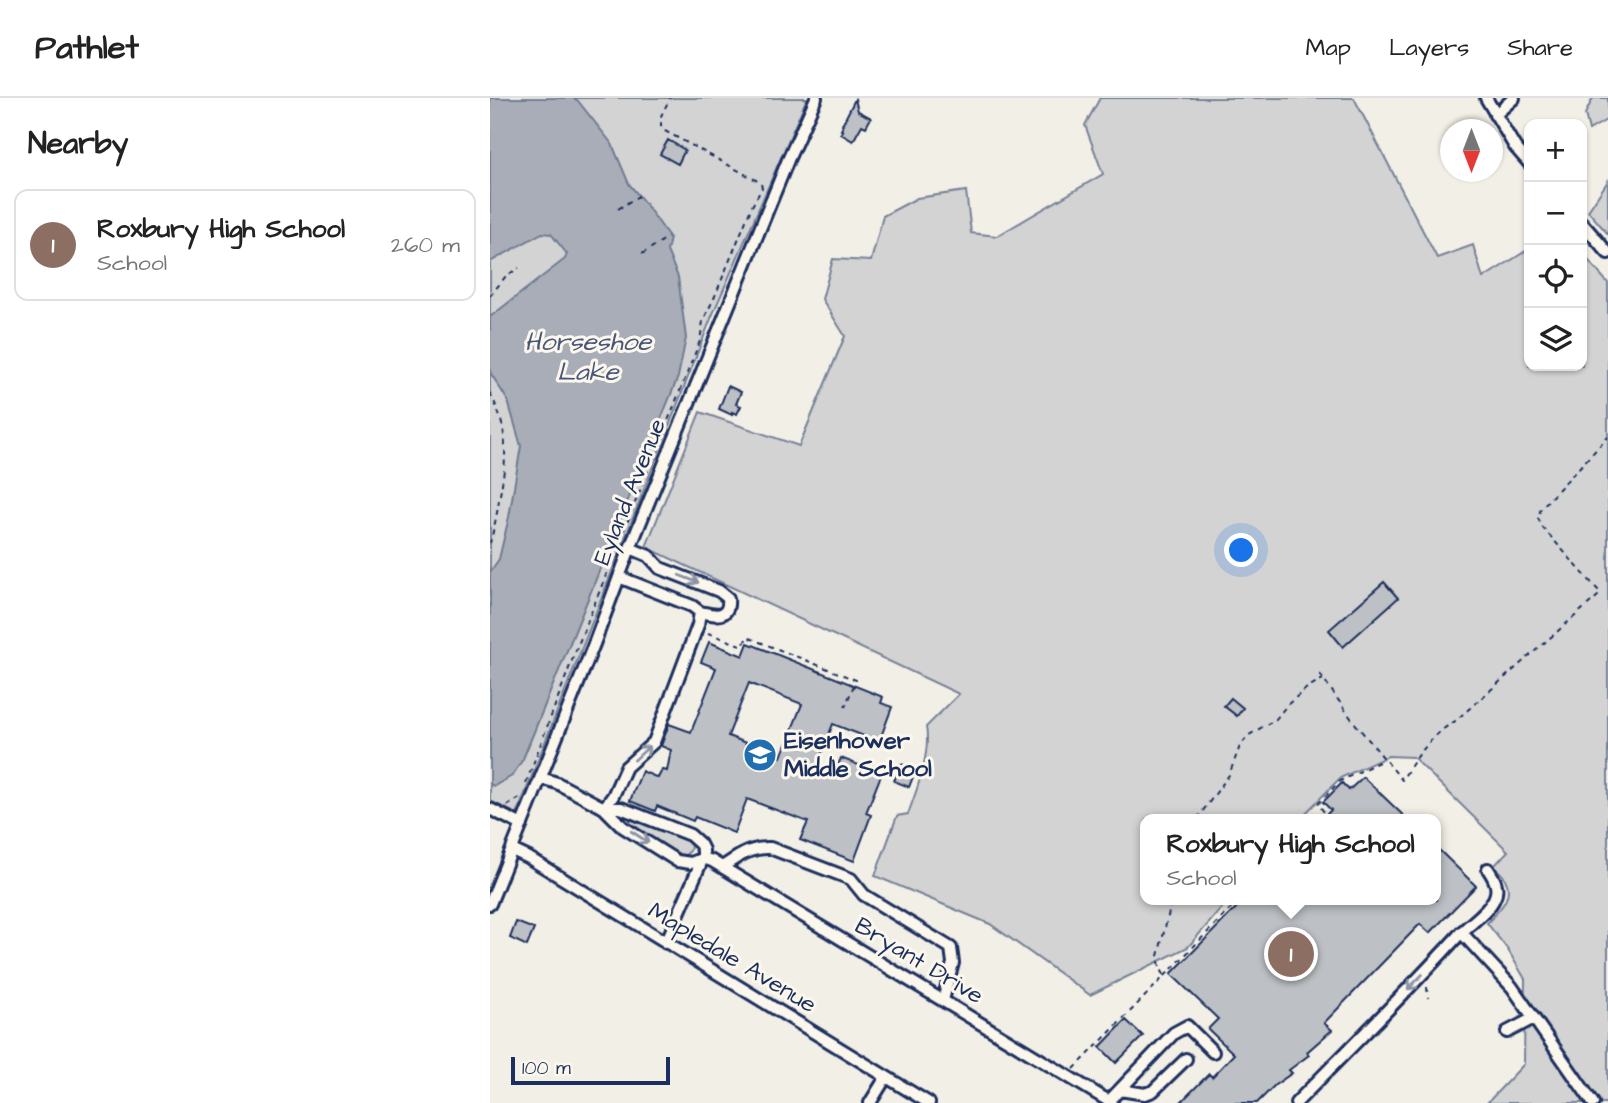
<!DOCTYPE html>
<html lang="en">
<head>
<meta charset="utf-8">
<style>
	body { margin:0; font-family:"Architects Daughter",sans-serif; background:#f2f2f2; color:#222 }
	.controls { position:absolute; right:21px; top:21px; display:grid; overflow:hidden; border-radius:14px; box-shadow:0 2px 5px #0004 }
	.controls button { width:63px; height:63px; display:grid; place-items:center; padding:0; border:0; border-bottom:2px solid #e0e0e0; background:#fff; color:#222; font:35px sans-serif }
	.compass { position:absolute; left:950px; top:21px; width:63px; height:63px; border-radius:50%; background:#fff; box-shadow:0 2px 5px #0004; rotate:180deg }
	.scale { position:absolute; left:21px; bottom:18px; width:159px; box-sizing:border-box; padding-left:7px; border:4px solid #1b2f5e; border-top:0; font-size:19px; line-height:24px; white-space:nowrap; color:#1b2f5e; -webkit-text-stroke:5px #fbf7ec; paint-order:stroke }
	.you { position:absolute; left:752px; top:453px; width:24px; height:24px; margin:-18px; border:5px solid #fff; border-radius:50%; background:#1a73e8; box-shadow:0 0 0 10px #1a73e833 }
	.badge { display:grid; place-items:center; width:46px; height:46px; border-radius:50%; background:#0b8043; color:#fff; font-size:23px; font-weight:700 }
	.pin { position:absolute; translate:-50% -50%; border:4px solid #fff; box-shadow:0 2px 7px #0006 }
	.popup { position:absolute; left:650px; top:716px; width:301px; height:91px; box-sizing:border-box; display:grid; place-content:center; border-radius:14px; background:#fff; filter:drop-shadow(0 2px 5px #0005); font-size:23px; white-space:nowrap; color:#767676 }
	.popup b { font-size:26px; color:#222 }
	.popup::after { content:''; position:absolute; left:50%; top:100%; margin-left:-14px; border:14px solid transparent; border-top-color:#fff }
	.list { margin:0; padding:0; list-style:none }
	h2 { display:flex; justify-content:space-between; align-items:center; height:91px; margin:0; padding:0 28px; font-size:30px }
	h2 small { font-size:23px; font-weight:400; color:#767676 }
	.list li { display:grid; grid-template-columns:46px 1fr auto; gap:21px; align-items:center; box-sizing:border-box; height:112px; margin:0 14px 14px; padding:0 14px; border:2px solid #e0e0e0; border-radius:14px }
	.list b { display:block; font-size:26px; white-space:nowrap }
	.list p { margin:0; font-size:23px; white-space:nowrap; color:#767676 }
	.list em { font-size:23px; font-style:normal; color:#767676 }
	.icon { flex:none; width:38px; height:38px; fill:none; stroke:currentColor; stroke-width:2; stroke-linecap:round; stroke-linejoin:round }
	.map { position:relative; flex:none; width:1118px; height:1005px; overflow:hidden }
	header { display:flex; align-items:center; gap:42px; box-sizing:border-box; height:98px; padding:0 35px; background:#fff; border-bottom:2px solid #e0e0e0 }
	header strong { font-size:33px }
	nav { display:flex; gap:38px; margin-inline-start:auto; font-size:24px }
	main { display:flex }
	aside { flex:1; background:#fff }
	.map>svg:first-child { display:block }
	.green { fill:#d2d3d2; stroke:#768198; stroke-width:2 }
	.water { fill:#a9adb7; stroke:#707b93; stroke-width:2 }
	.building { fill:#bdc0c4; stroke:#1b2f5e; stroke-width:2; fill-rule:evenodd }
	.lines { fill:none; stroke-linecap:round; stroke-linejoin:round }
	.minor-casing { stroke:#1b2f5e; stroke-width:16 }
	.path { stroke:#1b2f5e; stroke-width:2; stroke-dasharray:5 5; stroke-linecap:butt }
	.minor { stroke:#fbf7ec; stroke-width:10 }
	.oneway { stroke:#8b93a5 }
	.labels { text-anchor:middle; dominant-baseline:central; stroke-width:6; stroke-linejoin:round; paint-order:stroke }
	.street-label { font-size:24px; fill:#1b2f5e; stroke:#fbf7ec }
	.poi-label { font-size:24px; font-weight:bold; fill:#1b2f5e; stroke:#fbf7ec; text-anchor:start }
	.water-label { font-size:26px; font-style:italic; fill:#465579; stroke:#fbf7ec }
</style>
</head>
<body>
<header>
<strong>Pathlet</strong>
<nav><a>Map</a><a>Layers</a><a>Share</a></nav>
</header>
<main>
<aside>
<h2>Nearby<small></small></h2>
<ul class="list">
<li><span class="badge" style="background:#8d6e63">1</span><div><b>Roxbury High School</b><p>School</p></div><em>260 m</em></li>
</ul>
</aside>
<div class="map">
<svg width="1118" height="1005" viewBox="0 0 1118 1005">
	<rect width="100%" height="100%" fill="#f2efe6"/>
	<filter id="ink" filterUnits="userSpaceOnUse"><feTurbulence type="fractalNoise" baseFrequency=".0143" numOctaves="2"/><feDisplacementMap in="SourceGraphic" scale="14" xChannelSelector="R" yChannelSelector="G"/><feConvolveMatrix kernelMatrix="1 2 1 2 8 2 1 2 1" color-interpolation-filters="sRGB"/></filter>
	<g filter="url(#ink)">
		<path class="green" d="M 0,0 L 317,0 L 222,218 L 27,716 L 0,703 Z
			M 610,0 L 864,0 L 947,160 L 983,147 L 993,180 L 1039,151 L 1039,268 L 1092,268 L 1092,155 L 1118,185 L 1118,1005 L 997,1005 L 1034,966 L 1035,881 L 1018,852 L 997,825 C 1008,813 1025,799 1015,781 C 1013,776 1007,772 1004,768 L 1018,753 L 923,659 L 898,658 L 850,680 L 810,721 L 656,721 L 656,802 L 739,802 L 698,849 L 600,897 L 500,826 L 385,778 L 407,718 L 418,716 C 427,692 441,654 436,629 L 469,596 L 156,449 L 210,314 L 309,348 L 355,238 L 332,201 L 343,161 L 381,163 L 393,118 L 427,100 L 476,93 L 481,135 L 507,138 L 613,76 L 595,27 Z
			M 1103,0 L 1118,0 L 1118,21 L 1099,32 L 1095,16 Z
			M 1118,83 L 1118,136 L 1098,113 Z
			M 143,722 L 197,742 L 201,748 L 200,753 L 194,758 L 188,757 L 140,728 L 139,723 Z"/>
		<path class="water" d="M 0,0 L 83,0 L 88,3 L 122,46 L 139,86 L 154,104 L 180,140 L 177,153 L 188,179 L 196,240 L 188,279 L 33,661 L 22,678 L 4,688 L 0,686 L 0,474 L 9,461 L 19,419 L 31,348 L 18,303 L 0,274 L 0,219 L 75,161 L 77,156 L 61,136 L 52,135 L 0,164 Z"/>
		<path class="building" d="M 365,1 L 368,13 L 381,20 L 376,29 L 372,27 L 363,43 L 351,36 L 353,33 L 351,32 L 353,28 L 352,27 Z
			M 178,42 L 195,52 L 188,66 L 170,56 Z
			M 238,288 L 251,294 L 246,306 L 251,308 L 247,316 L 242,314 L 242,317 L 229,311 Z
			M 894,484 L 908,500 L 853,549 L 839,532 Z
			M 219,544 L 253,558 L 258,545 L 393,599 L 391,605 L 402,609 L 389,644 L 343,626 L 325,672 L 343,679 L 351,660 L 381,672 L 382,668 L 390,671 L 388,676 L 391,677 L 376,715 L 381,717 L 364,763 L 310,742 L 318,724 L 257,701 L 244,735 L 205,719 L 203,723 L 167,708 L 165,713 L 140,703 L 152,673 L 168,680 L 172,672 L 177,673 L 181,652 L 171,648 L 179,626 L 201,634 L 226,570 L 211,564 ZM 259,585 L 312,606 L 291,659 L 238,638 Z
			M 741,600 L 753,610 L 747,618 L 734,608 Z
			M 411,666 L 426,671 L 419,689 L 404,683 Z
			M 873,679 L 917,721 L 832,721 L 841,712 L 833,704 L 852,685 L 859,692 Z
			M 946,749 L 986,788 L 940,835 L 930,826 L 834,925 L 842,932 L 817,954 L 819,957 L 799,972 L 802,975 L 785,987 L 767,1005 L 690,1005 L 719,976 L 722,979 L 744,956 L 718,931 L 728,921 L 681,876 L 754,802 L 946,802 Z
			M 26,824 L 44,831 L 37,848 L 20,840 Z
			M 636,922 L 653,938 L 626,965 L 610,949 Z"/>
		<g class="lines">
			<defs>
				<path id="minor" d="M 996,0 L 1025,49 L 1039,65
					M 1005,17 L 1024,0
					M 1092,125 L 1118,155
					M 140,450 L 159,458 L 170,470 L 229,493 L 238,500 C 240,522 224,517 210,514
					M 51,680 L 67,685 L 114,710 L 123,698 L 136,669 L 164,644 L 208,527 L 210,514 L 202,508 L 129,479
					M 0,711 L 32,727
					M 22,752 L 39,760 L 439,1005
					M 232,769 C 248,759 260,749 280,750 L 361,781 L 374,797 L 461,850 L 463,865 L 453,902
					M 0,806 L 104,546 L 140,450 L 298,62 L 326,0
					M 971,834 L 1022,889 L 1103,1005
					M 176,845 L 213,760 L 213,752 L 210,746 L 200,737 L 131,710 L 114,710 L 133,729 L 187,763 L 201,765 L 213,760 L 222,763 L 622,1005
					M 1017,934 L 1044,920
					M 630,992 L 655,996 L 663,993 L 696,961
					M 619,1003 L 684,935 L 697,928 L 723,954
					M 380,1005 L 396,979
					M 806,1005 C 860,950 915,896 967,839 C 978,826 997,816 1004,801 C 1010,790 1004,780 998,771"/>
			</defs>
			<use href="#minor" class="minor-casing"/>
			<path class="path" d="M 128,111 L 150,97
				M 152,156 L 178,139
				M 0,198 L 16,178 L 29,170
				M 0,295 C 20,334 17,361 9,402 C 7,416 4,431 0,445
				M 218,535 L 253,548 L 257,539 L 366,582 L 355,609
				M 830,576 L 863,623 L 912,682 C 924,662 943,635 964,624 L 1109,497 L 1108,492 L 1052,429 L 1048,420 L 1051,410 L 1118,339
				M 36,685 L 84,557 L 210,243 L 213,223 L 225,198 L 262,108 L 272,90 L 271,86 L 266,82 L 175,33 L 171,28 L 171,18 L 180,0
				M 17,708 L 30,700
				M 707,721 L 739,677 L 750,648 L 759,637 L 786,621 L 797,607 L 818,589 L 833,581
				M 827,721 L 834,714 L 828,706 L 850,683 L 893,662
				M 674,877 L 670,869 L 668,858 L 682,802
				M 937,889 L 938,900
				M 584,971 L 749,802"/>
			<use href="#minor" class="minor"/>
		</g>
		<defs><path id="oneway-shaft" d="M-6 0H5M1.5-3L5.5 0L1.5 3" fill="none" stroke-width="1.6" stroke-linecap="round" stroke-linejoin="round" transform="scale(1.75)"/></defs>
		<g class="oneway">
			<use href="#oneway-shaft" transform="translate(199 481) rotate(21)"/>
			<use href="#oneway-shaft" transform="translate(152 655) rotate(-43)"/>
			<use href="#oneway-shaft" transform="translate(150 739) rotate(33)"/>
			<use href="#oneway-shaft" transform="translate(925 884) rotate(135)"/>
		</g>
	</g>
	<defs>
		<symbol id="school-disc" viewBox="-11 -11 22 22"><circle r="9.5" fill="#1f6fb2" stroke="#fbf7ec"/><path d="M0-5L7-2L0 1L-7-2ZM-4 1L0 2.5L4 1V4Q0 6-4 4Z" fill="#fff"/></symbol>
	</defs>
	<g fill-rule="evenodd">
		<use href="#school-disc" x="251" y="638" width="38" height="38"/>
	</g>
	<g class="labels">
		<g class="street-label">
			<text transform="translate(140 394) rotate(-68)">Eyland Avenue</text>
			<text transform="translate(242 860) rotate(31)">Mapledale Avenue</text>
			<text transform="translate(429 863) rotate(31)">Bryant Drive</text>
		</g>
		<g class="poi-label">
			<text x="294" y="643">Eisenhower<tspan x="294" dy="28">Middle School</tspan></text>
		</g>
		<g class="water-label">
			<text x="98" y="244">Horseshoe<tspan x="98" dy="30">Lake</tspan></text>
		</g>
	</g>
</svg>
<div class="controls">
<button>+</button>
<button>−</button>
<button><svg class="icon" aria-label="locate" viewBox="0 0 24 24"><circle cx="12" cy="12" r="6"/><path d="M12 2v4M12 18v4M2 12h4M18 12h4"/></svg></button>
<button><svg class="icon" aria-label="layers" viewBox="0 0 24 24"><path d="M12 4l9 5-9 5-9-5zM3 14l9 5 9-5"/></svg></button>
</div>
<svg class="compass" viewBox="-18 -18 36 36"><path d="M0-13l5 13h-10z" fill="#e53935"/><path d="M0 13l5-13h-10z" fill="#767676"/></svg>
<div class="scale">100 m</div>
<div class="you"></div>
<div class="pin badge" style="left:801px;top:856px;background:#8d6e63">1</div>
<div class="popup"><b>Roxbury High School</b>School</div>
</div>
</main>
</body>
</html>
